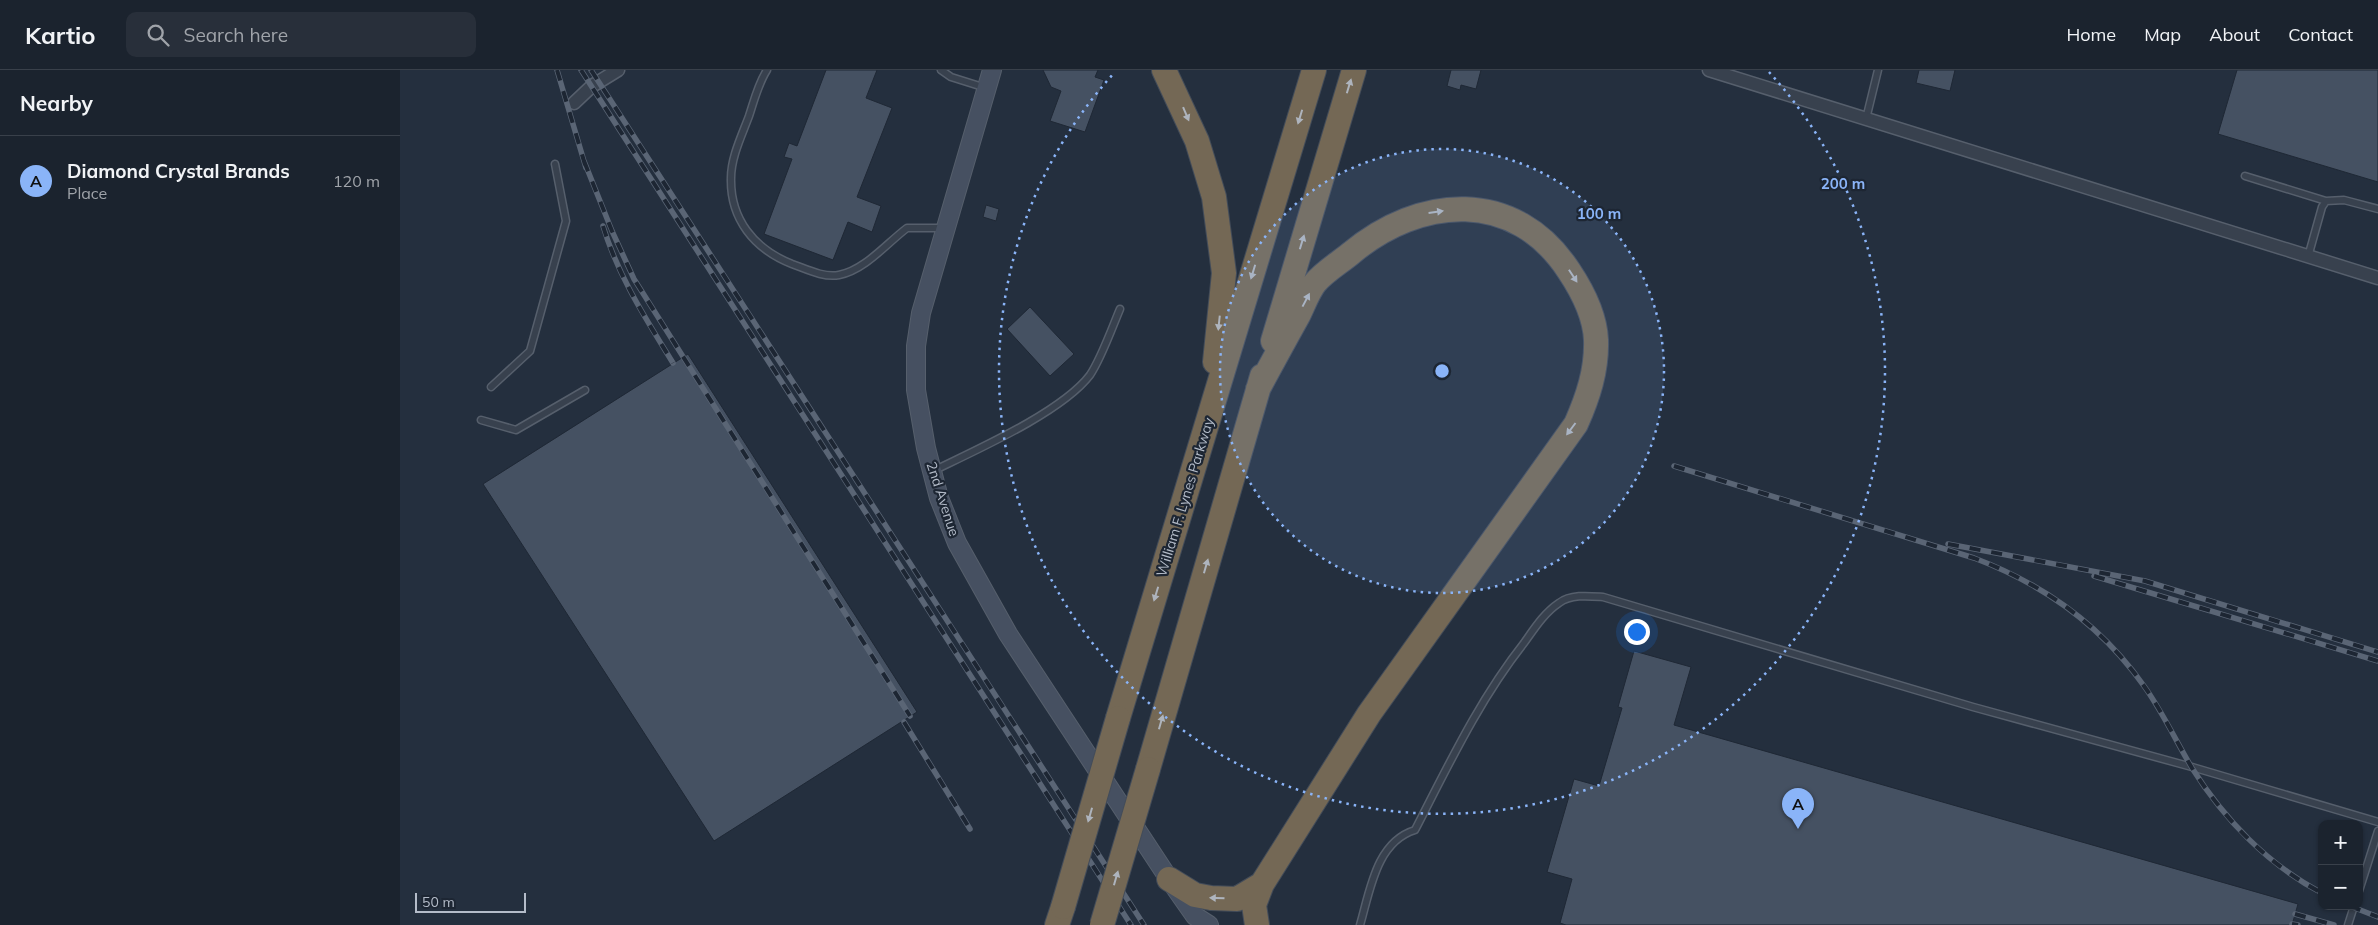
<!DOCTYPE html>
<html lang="en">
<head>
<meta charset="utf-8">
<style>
	body { margin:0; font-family:Mulish,sans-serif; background:#282f3a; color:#f1f3f6 }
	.controls { position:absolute; right:15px; bottom:15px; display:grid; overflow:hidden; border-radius:10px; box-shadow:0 1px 4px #0004 }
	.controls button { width:45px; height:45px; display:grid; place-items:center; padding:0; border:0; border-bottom:1px solid #39404a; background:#1b232e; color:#f1f3f6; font:25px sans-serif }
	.scale { position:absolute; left:15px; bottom:12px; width:111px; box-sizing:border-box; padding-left:5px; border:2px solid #b4bcc9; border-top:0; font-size:14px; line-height:18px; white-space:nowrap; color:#b4bcc9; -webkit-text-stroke:4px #1d2633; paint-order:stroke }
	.you { position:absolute; left:1236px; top:561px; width:18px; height:18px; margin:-12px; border:4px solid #fff; border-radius:50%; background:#1a73e8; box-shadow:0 0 0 8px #1a73e833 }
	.badge { display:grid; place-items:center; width:32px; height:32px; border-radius:50%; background:#8ab4f8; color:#111; font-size:16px; font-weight:700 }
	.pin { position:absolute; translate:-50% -41px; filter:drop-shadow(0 1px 2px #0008) }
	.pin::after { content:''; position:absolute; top:26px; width:18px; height:15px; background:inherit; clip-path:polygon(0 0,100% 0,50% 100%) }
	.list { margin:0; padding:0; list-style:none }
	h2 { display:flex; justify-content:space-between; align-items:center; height:65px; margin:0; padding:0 20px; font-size:21px }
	h2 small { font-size:16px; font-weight:400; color:#a0a4aa }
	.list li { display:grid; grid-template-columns:32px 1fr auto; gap:15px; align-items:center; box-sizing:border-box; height:90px; padding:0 20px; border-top:1px solid #39404a }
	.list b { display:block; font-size:19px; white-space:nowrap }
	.list p { margin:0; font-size:16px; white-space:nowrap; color:#a0a4aa }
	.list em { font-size:16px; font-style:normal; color:#a0a4aa }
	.icon { flex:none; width:28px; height:28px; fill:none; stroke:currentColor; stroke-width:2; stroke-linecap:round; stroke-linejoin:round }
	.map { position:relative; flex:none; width:1978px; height:855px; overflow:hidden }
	header { display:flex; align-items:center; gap:30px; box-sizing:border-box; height:70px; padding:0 25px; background:#1b232e; border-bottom:1px solid #39404a }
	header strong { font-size:24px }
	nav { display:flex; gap:28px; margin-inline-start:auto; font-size:18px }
	.search { width:350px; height:45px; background:#282f3a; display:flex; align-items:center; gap:12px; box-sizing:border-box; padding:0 18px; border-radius:10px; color:#a0a4aa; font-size:19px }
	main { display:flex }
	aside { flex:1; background:#1b232e }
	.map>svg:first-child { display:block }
	.building { fill:#455162; stroke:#1f2835 }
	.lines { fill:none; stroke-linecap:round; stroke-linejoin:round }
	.lane-casing { stroke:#565f6c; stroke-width:9 }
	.street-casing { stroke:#565f6c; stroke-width:15 }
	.secondary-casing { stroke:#565f6c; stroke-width:20 }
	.highway-casing { stroke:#434c59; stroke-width:26 }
	.lane { stroke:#38414e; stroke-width:6 }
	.street { stroke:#38414e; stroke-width:12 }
	.secondary { stroke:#465061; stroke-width:18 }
	.highway { stroke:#746855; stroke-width:24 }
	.rail-casing { stroke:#5a6575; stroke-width:5.5 }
	.rail { stroke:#1d2633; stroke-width:4; stroke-dasharray:11; stroke-linecap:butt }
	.highway-bridge-casing { stroke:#434c59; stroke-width:26; stroke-linecap:butt }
	.highway-bridge { stroke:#746855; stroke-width:24 }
	.oneway { fill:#aeb4bd }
	.ring { fill:none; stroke:#8ab4f8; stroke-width:2.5; stroke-dasharray:2.5 5 }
	.labels { text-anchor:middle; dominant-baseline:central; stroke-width:4.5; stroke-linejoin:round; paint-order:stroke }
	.street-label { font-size:14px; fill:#b4bcc9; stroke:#1d2633 }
	.centre { fill:#8ab4f8; stroke:#1d2633; stroke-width:2.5 }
	.ring-label { font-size:15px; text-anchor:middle; font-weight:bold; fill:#8ab4f8; stroke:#1d2633; stroke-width:4.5; stroke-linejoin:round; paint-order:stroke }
</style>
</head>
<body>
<header>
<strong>Kartio</strong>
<div class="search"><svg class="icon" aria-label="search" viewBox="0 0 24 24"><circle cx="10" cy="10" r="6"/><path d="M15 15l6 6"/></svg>Search here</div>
<nav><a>Home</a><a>Map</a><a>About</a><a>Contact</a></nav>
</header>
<main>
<aside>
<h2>Nearby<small></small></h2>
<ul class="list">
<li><span class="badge">A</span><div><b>Diamond Crystal Brands</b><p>Place</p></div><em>120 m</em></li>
</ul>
</aside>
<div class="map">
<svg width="1978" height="855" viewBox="0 0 1978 855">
	<rect width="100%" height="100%" fill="#242f3e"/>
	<path class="building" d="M 426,0 L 477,0 L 466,28 L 492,38 L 457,127 L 481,136 L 472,162 L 448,152 L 433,190 L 364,164 L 392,89 L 384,87 L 389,73 L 397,76 Z
		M 643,0 L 698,0 L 695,7 L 704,10 L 685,62 L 650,51 L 661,21 L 651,17 Z
		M 1051,0 L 1081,0 L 1076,19 L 1061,15 L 1060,20 L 1047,16 Z
		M 1519,0 L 1555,0 L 1550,21 L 1516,13 Z
		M 1837,0 L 1978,0 L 1978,112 L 1818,64 Z
		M 586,135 L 599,139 L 596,151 L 583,147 Z
		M 630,237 L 674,284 L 650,306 L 607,259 Z
		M 288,284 L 517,642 L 314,771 L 83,414 Z
		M 1234,581 L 1291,597 L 1274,655 L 1898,834 L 1892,855 L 1166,855 L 1160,853 L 1172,809 L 1147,802 L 1174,709 L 1199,716 L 1222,638 L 1218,637 Z"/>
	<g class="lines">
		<defs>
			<path id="lane" d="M 367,0 C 358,14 354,31 349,46 C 342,65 331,87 331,108 C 330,149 354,179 392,194 C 406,199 424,208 439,205 C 465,200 487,173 507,158 L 545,158
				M 541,0 L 551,7 L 586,18
				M 1466,49 L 1478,0
				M 1845,106 L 1926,131
				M 1908,187 L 1922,137 L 1926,131 L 1944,130 L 1978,139
				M 91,317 L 130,281 L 166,151 L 155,94
				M 81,350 L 116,360 L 185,320
				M 533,401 C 576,380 662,342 690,305 C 701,289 712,258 720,239
				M 1959,821 L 1978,761
				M 960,855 C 970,821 976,772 1015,760 C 1048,696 1079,630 1124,573 C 1134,559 1144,543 1159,533 C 1171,524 1189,526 1203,527 L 1573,637 L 1792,697 L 1978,752
				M 1948,855 L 1954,836"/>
			<path id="street" d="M 1309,0 L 1978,208
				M 174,33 L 192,16 L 218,0"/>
			<path id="secondary" d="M 592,0 L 521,243 L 516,276 L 516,320 L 526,378 L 539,428 L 557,473 L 608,564 L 769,809 L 795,846 L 809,855"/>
			<path id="highway" d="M 764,0 L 797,71 L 814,127 L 824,203 L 815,292
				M 873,271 L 954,0
				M 718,648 L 914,0
				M 748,699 L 862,306
				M 769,809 L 795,825 L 811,828 L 837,829 L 862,814
				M 657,855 L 663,837
				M 857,855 L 854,835 L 862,814 L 969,644 L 1176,354 C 1188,327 1197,300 1196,270 C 1195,245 1183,222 1169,201 C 1115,118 1020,125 950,184 C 939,193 924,202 915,213 C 908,222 903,236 898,246 C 884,271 871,295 858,319"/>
		</defs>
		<use href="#lane" class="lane-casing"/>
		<use href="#street" class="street-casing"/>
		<use href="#secondary" class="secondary-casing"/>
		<use href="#highway" class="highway-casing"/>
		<use href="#lane" class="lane"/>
		<use href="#street" class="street"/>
		<use href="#secondary" class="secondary"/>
		<use href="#highway" class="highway"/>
		<defs>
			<path id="rail" d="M 157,0 L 186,98
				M 181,0 L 731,855
				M 191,0 L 744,855
				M 184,91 L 212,161 L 234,209 L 510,646
				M 203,156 C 218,206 246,249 273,293
				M 1274,396 L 1574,488 C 1643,514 1701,555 1744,616 C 1762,641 1776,671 1792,698 C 1824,749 1868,795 1922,823
				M 1548,474 L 1745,511 L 1978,582
				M 1694,506 L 1978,591
				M 504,652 L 570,759
				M 1950,836 L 1978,847
				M 1895,844 L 1934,855
				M 1892,854 L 1898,855"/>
		</defs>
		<use href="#rail" class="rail-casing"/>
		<use href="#rail" class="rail"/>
		<defs>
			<path id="highway-bridge" d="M 663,837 L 718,648
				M 702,855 L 748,699"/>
		</defs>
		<use href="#highway-bridge" class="highway-bridge-casing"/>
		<use href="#highway-bridge" class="highway-bridge"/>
	</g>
	<defs><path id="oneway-solid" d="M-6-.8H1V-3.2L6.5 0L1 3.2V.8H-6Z" transform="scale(1.25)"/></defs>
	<g class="oneway">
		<use href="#oneway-solid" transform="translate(949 16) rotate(-73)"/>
		<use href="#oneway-solid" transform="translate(786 44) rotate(67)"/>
		<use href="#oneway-solid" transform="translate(900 47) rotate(107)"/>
		<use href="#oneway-solid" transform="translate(1036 142) rotate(-8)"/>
		<use href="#oneway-solid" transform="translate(902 172) rotate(-73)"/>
		<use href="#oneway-solid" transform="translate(853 202) rotate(107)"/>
		<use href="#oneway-solid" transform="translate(1173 206) rotate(57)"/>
		<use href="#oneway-solid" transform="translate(906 230) rotate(-62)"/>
		<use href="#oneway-solid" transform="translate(819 253) rotate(96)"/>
		<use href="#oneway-solid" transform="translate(1171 359) rotate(127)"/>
		<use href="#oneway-solid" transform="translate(806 496) rotate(-74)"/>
		<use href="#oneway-solid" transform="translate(756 524) rotate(107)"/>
		<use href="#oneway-solid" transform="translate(761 652) rotate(-74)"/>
		<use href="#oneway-solid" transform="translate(690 745) rotate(106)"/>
		<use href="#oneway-solid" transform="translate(716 808) rotate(-74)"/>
		<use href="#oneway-solid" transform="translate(817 828) rotate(-178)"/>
	</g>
	<circle cx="1042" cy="301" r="222" fill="#8ab4f8" fill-opacity=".12"/>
	<g class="ring">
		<circle cx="1042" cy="301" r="222"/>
		<path d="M1369 2A443 443 0 1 1 715 2"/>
	</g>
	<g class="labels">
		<g class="street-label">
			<text transform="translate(785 427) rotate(-73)">William F. Lynes Parkway</text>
			<text transform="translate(543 429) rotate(72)">2nd Avenue</text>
		</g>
	</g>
	<circle cx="1042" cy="301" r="8" class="centre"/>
	<g class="ring-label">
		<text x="1443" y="119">200 m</text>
		<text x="1199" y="149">100 m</text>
	</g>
</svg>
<div class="controls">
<button>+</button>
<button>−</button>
</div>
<div class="scale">50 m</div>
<div class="you"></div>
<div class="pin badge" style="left:1398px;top:759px">A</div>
</div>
</main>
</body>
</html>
